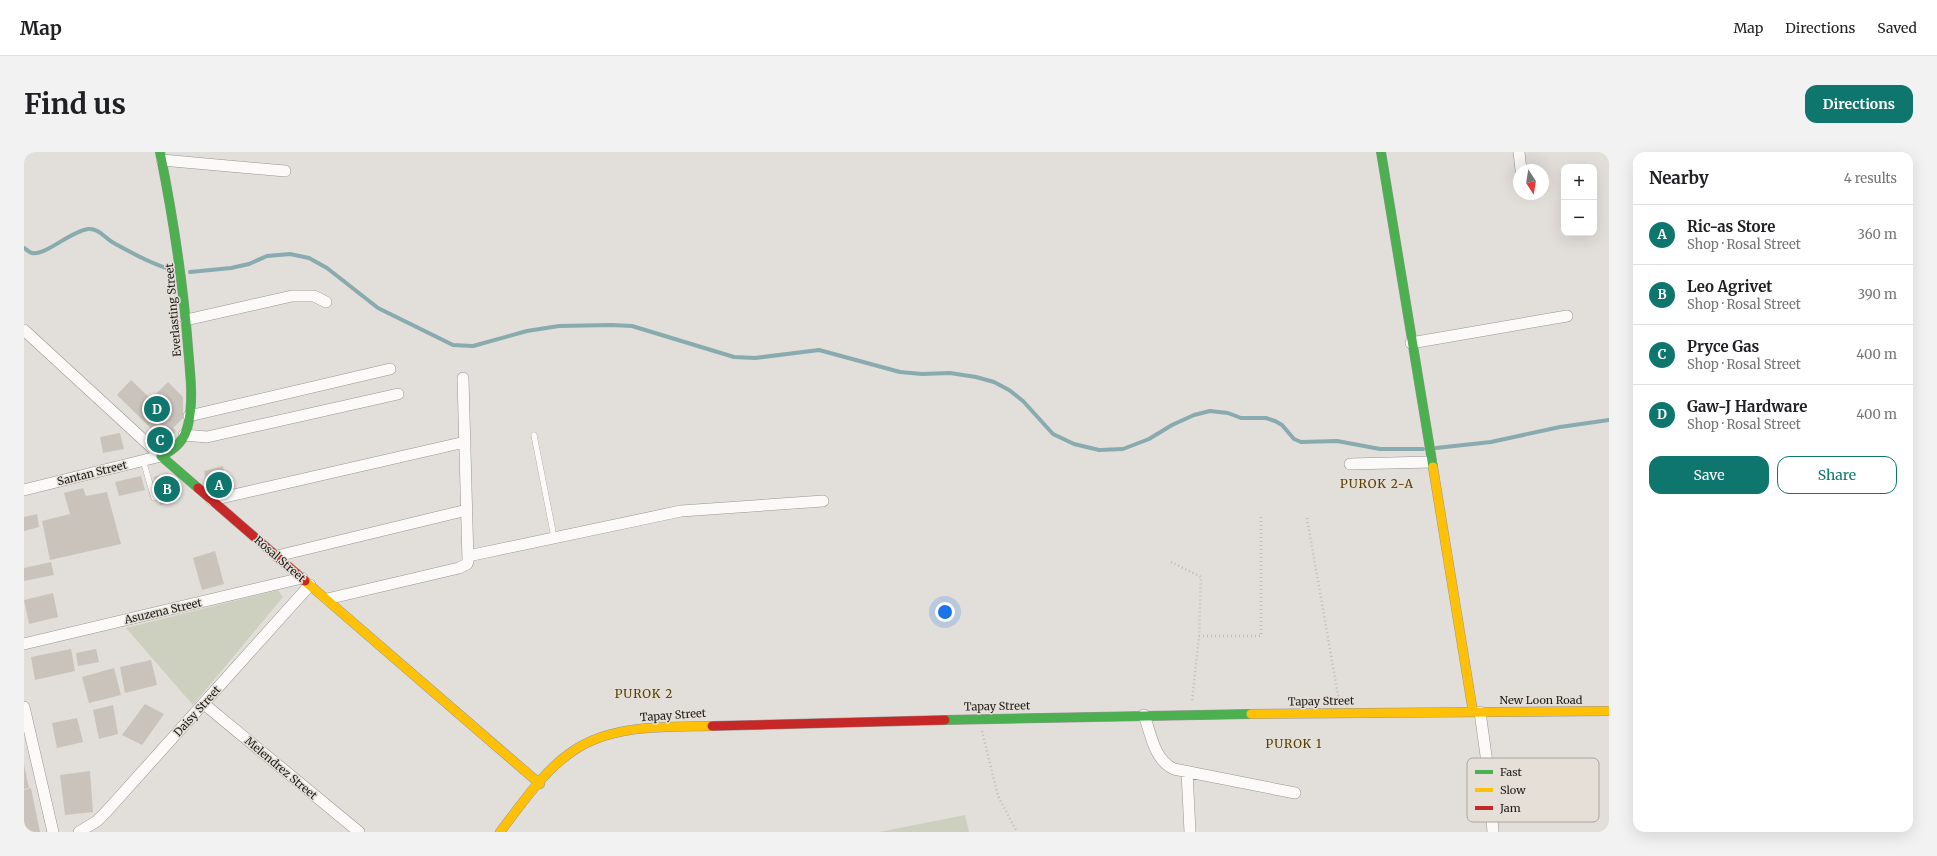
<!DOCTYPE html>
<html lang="en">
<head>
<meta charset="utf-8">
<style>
	body { margin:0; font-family:Merriweather,serif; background:#f2f2f2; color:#202124 }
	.controls { position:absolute; right:12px; top:12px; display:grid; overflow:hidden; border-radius:8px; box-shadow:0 4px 16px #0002 }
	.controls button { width:36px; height:36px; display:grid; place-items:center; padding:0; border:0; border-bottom:1px solid #e0e0e0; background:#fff; color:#202124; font:20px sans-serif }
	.compass { position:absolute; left:1489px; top:12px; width:36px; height:36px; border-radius:50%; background:#fff; box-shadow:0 4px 16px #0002; rotate:168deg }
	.you { position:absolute; left:921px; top:460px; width:14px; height:14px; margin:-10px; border:3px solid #fff; border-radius:50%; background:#1a73e8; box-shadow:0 0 0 6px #1a73e833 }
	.badge { display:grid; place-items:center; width:26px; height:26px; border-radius:50%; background:#0f766e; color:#fff; font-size:13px; font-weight:700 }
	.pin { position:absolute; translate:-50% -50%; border:2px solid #fff; box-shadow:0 1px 4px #0006 }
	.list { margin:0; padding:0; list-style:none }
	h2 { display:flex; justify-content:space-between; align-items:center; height:52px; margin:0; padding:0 16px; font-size:17px }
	h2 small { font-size:13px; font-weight:400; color:#757577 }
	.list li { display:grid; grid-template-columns:26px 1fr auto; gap:12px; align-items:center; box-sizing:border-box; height:60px; padding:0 16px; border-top:1px solid #e0e0e0 }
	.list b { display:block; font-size:15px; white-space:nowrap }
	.list p { margin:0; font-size:13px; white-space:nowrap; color:#757577 }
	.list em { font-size:13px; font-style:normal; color:#757577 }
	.actions { display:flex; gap:8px; padding:12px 16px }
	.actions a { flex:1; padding:9px 0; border:1px solid #0f766e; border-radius:12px; text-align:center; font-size:14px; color:#0f766e }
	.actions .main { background:#0f766e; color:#fff }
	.map { position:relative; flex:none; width:1585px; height:680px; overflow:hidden; border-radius:12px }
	header { display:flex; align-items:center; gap:24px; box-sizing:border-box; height:56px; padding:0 20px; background:#fff; border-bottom:1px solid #e0e0e0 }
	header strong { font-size:19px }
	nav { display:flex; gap:22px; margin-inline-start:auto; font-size:14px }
	.intro { display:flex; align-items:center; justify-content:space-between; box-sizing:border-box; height:96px; padding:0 24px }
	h1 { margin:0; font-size:28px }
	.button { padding:10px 18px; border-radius:12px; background:#0f766e; color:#fff; font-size:14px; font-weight:700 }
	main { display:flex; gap:24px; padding:0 24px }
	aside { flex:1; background:#fff; border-radius:12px; box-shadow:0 4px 16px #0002 }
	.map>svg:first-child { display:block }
	.green { fill:#cdd0bf }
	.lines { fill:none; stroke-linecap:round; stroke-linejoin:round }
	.stream { stroke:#88abaf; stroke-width:4 }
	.building { fill:#cac3bb }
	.lane-casing { stroke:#979592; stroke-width:6 }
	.street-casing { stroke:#979592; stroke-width:12 }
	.fast-casing { stroke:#979592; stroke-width:10 }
	.slow-casing { stroke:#979592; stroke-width:10 }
	.jam-casing { stroke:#979592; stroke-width:10 }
	.path { stroke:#bfbdbc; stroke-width:2.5; stroke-dasharray:1 3; stroke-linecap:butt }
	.lane { stroke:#fbfaf9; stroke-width:5.5 }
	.street { stroke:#fbfaf9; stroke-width:11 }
	.fast { stroke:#4caf50; stroke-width:9 }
	.slow { stroke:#ffc107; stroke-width:9 }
	.jam { stroke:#c62828; stroke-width:9 }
	.labels { text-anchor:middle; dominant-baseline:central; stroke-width:3; stroke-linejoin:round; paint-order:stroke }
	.street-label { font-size:11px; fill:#1d1b19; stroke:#e5dfd7 }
	.neighbourhood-label { font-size:12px; letter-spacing:1px; fill:#584000; stroke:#e5dfd7 }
	.key { fill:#e5dfd7; stroke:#a9a49e; stroke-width:1 }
	.key-label { font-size:11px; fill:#1d1b19 }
</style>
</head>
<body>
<header>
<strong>Map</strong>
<nav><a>Map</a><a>Directions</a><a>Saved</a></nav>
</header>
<div class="intro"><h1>Find us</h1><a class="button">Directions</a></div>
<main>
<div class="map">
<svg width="1585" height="680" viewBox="0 0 1585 680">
	<rect width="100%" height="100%" fill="#e2deda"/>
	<path class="green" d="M 254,438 L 259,445 L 169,553 L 102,476 Z
		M 941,663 L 945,680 L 855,680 Z"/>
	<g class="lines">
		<path class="stream" d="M 0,96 C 2,97 5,100 8,101 C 21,104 47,79 64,77 C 74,76 80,85 88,90 C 108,101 129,113 152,119
			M 166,120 L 207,116 L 225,112 L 243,104 L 266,102 L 285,106 L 303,116 L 354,156 L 429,193 L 449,194 L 503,179 L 535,174 L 587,173 L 608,174 L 710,205 L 731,206 L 795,198 L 876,220 L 898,222 L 926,221 L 952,225 L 970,230 L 985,238 L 999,249 L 1029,282 L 1050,292 L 1075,298 L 1099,297 L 1125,287 L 1148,273 L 1170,263 L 1186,259 L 1204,261 L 1217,266 L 1242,266 L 1251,269 L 1258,273 L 1270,287 L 1277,290 L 1313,289 L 1356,297 L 1399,297
			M 1412,296 L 1467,290 L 1536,275 L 1585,268"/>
	</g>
	<path class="building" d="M 107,228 L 127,247 L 144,230 L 159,245 L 159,266 L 149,276 L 152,279 L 141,290 L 93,243 Z
		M 96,281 L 100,297 L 79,301 L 76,285 Z
		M 199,314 L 204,338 L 193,340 L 190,327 L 182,329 L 180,319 Z
		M 144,321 L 150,350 L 136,353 L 130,325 Z
		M 117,324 L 121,338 L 95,344 L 91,330 Z
		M 59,336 L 62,344 L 83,340 L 97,392 L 26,408 L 18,369 L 46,362 L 40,341 Z
		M 13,362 L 15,375 L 0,379 L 0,365 Z
		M 191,399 L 200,432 L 178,438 L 169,406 Z
		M 27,410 L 30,423 L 0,429 L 0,416 Z
		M 29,441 L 34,465 L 5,472 L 0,448 Z
		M 47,497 L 51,519 L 11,528 L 7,505 Z
		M 72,497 L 75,510 L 54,514 L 52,501 Z
		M 127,508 L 133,533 L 101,541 L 96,515 Z
		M 90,516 L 97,543 L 65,551 L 58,525 Z
		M 121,552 L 140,562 L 118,593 L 98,583 Z
		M 89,553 L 94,582 L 75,587 L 69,558 Z
		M 53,566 L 59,590 L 33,596 L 28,571 Z
		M 0,612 L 5,636 L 0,637 Z
		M 66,619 L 69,660 L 41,663 L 36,623 Z
		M 7,636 L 16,680 L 0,680 L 0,638 Z"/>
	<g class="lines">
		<defs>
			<path id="lane" d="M 510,283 L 530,385
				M 119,308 L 130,346"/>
			<path id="street" d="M 1495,0 L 1497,18
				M 138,8 L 261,19
				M 162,168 L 268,144 L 290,144 L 302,150
				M 0,178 L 137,304
				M 1387,191 L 1543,164
				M 165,264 L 366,217
				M 160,283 L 183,285 L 374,242
				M 1326,312 L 1407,310
				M 0,338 L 137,304
				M 188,348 L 441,290
				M 253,404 L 443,358
				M 444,404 L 657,359 L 799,349
				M 303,447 L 435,416 L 443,412 L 444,409 L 439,226
				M 0,492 L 278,426
				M 180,552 L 335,680
				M 0,555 L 29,680
				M 1456,560 L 1464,618 L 1469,680
				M 1120,563 C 1127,582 1130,608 1150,617 L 1271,641
				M 1163,620 L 1166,680
				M 55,680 L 73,669 L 82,660 L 286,433"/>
			<path id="fast" d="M 136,0 C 149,65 159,129 164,195 C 166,221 170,248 164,273 C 161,288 150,298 137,304 L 174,336
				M 1357,0 L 1409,315
				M 921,568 L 1227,562"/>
			<path id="slow" d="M 1409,315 L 1449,560
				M 281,429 L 516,632
				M 1227,562 L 1585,559
				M 476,680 C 498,652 519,619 549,599 C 588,572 642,575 688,574"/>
			<path id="jam" d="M 174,336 L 281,429
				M 688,574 L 921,568"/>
		</defs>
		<use href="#lane" class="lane-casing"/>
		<use href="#street" class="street-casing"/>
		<use href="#fast" class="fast-casing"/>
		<use href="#slow" class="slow-casing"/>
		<use href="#jam" class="jam-casing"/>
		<path class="path" d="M 1283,366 L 1315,549
			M 1147,410 L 1177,425 L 1175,484 L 1168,550
			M 1175,484 L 1237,484 L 1237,365
			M 958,579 L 974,644 L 993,680"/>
		<use href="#lane" class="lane"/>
		<use href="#street" class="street"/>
		<use href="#fast" class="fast"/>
		<use href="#slow" class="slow"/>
		<use href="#jam" class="jam"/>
	</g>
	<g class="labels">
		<g class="street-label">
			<text transform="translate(149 158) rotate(-95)">Everlasting Street</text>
			<text transform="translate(68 321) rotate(-14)">Santan Street</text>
			<text transform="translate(256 407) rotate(41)">Rosal Street</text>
			<text transform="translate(139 459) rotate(-13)">Asuzena Street</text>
			<text x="1517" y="548">New Loon Road</text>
			<text transform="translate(1297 549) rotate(-1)">Tapay Street</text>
			<text transform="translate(973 554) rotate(-1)">Tapay Street</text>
			<text transform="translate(173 559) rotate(-48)">Daisy Street</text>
			<text transform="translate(649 563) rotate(-4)">Tapay Street</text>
			<text transform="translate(257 616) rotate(40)">Melendrez Street</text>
		</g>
		<g class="neighbourhood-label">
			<text x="1353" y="331">PUROK 2-A</text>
			<text x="620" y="541">PUROK 2</text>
			<text x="1270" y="591">PUROK 1</text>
		</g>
	</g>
	<rect x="1443" y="606" width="132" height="64" rx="6" class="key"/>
	<rect x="1451" y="618" width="18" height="4" fill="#4caf50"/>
	<rect x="1451" y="636" width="18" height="4" fill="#ffc107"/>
	<rect x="1451" y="654" width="18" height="4" fill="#c62828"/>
	<g class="key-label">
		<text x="1476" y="624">Fast</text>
		<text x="1476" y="642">Slow</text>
		<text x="1476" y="660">Jam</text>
	</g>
</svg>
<div class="controls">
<button>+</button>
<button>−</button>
</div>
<svg class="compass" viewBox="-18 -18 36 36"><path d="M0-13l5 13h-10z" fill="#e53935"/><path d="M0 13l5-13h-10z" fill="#757577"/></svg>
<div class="you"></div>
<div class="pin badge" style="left:195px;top:333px">A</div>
<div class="pin badge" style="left:143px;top:337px">B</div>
<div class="pin badge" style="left:136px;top:288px">C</div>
<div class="pin badge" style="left:133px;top:257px">D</div>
</div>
<aside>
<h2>Nearby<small>4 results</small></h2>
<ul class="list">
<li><span class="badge">A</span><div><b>Ric-as Store</b><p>Shop · Rosal Street</p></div><em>360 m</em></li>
<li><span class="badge">B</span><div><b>Leo Agrivet</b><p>Shop · Rosal Street</p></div><em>390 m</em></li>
<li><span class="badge">C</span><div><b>Pryce Gas</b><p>Shop · Rosal Street</p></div><em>400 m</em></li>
<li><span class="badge">D</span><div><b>Gaw-J Hardware</b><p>Shop · Rosal Street</p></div><em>400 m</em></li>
</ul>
<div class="actions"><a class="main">Save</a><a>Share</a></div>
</aside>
</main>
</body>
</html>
